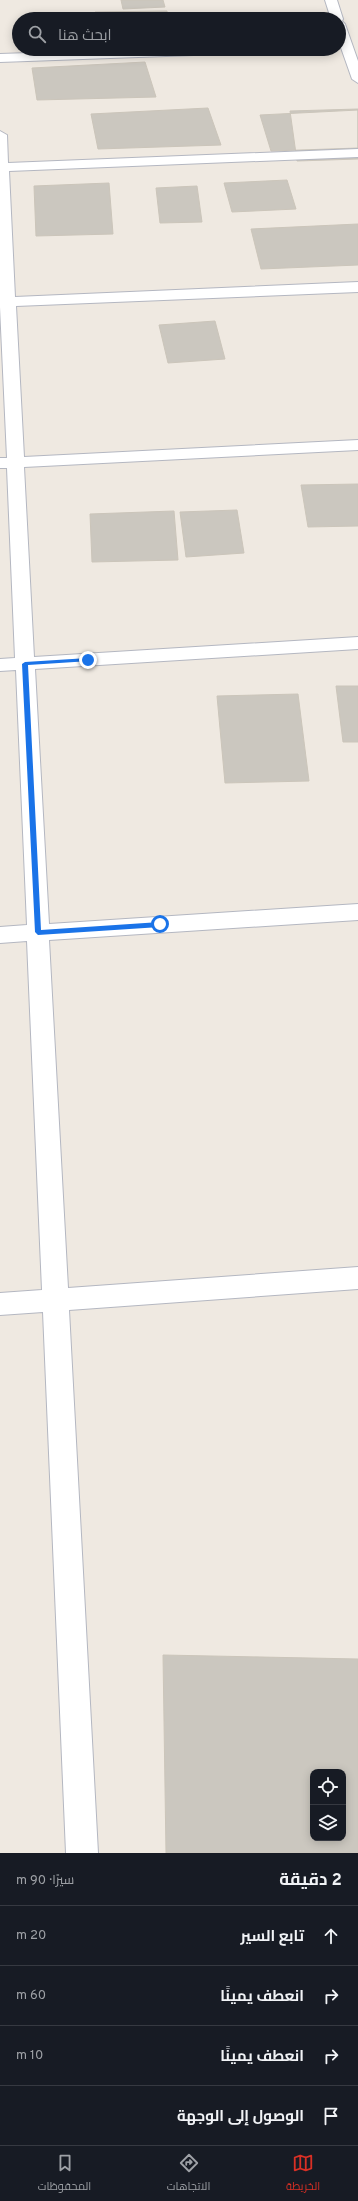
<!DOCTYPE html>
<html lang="ar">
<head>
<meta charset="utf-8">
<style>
	body { margin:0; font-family:Overpass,Cairo,sans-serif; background:#242831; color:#f1f3f6; direction:rtl }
	.controls { position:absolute; right:12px; bottom:12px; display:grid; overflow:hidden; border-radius:8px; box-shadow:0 2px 10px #0003 }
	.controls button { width:36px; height:36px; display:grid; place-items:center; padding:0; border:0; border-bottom:1px solid #363941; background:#171b24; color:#f1f3f6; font:20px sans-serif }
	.stop { position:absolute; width:12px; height:12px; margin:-9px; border:3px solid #1a73e8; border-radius:50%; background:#fff }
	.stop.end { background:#1a73e8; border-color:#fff; box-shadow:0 1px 4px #0008 }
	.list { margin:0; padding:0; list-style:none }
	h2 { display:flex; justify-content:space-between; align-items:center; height:52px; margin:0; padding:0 16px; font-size:17px }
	h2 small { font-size:13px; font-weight:400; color:#9ea1a6 }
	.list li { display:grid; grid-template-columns:26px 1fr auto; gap:12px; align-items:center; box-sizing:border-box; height:60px; padding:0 16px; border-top:1px solid #363941 }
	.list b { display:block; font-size:15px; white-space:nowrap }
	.list em { font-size:13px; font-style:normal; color:#9ea1a6 }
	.icon { flex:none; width:22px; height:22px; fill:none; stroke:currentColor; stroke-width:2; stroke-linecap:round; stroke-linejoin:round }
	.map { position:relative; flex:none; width:358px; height:1853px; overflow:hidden; direction:ltr }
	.search { position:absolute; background:#171b24; box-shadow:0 2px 10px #0003; left:12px; right:12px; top:12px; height:44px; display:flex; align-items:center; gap:10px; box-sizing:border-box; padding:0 14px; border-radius:22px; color:#9ea1a6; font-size:15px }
	.sheet { height:292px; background:#171b24 }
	nav { display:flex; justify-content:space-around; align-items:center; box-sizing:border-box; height:56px; border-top:1px solid #363941; background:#171b24; font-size:11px; color:#9ea1a6 }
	nav a { display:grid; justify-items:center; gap:2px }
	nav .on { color:#d93025 }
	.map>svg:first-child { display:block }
	.building { fill:#cbc7bf; stroke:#cbc5ba; fill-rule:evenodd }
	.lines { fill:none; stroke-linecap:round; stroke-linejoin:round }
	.street-casing { stroke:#b4b7c1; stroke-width:2 }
	.street { fill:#fff; fill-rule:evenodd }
	.route { fill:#1a73e8 }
</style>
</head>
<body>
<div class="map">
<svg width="358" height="1853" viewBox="0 0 358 1853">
	<rect width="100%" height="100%" fill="#efe9e1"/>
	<path class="building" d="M 121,0 L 163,0 L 165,7 L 123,9 Z
		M 167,11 L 168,19 L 95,19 L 95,12 Z
		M 96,49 L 139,49 L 140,51 L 96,52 Z
		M 145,62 L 156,97 L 37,100 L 32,68 Z
		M 208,108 L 221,145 L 98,149 L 91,114 Z
		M 358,109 L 358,159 L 297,161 L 290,111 Z
		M 358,110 L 358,148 L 271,151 L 260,115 Z
		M 287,180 L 296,209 L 232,212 L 224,183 Z
		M 109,183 L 113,234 L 36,236 L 34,186 Z
		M 197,186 L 202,222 L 160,223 L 156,188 Z
		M 358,224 L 358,265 L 261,269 L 251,229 Z
		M 215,321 L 225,359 L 168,363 L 159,325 Z
		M 358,484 L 358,526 L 308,527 L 301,485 Z
		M 237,510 L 244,553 L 186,557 L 180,512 Z
		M 174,511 L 178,560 L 92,562 L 90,514 Z
		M 336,686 L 358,686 L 358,742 L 343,742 Z
		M 298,694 L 309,781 L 225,783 L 217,696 Z
		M 163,1655 L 358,1659 L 358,1853 L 166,1853 ZM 313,1772 L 343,1772 L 343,1838 L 313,1838 Z"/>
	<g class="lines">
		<defs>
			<path id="street" d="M 325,0 L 337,0 L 343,19 L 342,21 L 345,24 L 358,61 L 358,83 L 352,79 L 339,42 L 339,19 L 331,19 Z
				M 144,49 L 255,49 L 249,53 L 0,62 L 0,54 Z
				M 0,131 L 7,135 L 8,163 L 358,149 L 358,157 L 9,171 L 15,297 L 358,282 L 358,292 L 16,306 L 24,457 L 358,440 L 358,450 L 24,467 L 34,657 L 358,637 L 358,649 L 35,669 L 49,924 L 358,904 L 358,920 L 49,940 L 68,1288 L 358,1267 L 358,1289 L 69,1310 L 98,1853 L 66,1853 L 43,1312 L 0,1315 L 0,1293 L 42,1290 L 27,941 L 0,943 L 0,927 L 27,925 L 16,670 L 0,671 L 0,659 L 15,658 L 7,468 L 0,468 L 0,458 L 7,458 L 0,307 Z"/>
		</defs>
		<use href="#street" class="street-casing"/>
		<use href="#street" class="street"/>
	</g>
	<path class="route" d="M 88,658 L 90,661 L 28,665 L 41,930 L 160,922 L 163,924 L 160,927 L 38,935 L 35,932 L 22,664 L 25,662 Z"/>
</svg>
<div class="controls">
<button><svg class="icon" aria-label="locate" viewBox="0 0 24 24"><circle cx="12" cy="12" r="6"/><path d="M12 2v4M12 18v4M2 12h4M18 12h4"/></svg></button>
<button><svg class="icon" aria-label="layers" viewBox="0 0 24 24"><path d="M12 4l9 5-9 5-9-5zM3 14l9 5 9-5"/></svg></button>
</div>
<div class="stop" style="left:160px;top:924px"></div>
<div class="stop end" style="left:88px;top:660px"></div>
<div class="search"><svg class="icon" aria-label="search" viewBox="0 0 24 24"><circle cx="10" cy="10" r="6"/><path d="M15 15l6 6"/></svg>ابحث هنا</div>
</div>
<section class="sheet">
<h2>2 دقيقة<small>سيرًا · 90 m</small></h2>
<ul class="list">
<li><svg class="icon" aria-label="ahead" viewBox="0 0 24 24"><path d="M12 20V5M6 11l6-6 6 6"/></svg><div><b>تابع السير</b></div><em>20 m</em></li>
<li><svg class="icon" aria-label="right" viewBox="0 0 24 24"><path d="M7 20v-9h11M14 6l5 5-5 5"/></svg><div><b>انعطف يمينًا</b></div><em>60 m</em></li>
<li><svg class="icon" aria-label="right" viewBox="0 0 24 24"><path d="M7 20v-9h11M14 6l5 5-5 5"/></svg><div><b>انعطف يمينًا</b></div><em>10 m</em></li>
<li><svg class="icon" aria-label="arrive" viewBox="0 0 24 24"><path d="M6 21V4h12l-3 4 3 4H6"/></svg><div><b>الوصول إلى الوجهة</b></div></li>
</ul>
</section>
<nav>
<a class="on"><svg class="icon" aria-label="map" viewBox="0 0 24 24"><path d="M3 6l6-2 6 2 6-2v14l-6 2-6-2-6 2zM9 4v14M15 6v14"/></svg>الخريطة</a>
<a><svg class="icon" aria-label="directions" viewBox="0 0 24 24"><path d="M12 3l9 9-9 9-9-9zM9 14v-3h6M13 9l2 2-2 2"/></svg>الاتجاهات</a>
<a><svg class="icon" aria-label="saved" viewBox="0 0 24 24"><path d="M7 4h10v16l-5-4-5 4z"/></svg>المحفوظات</a>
</nav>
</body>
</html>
